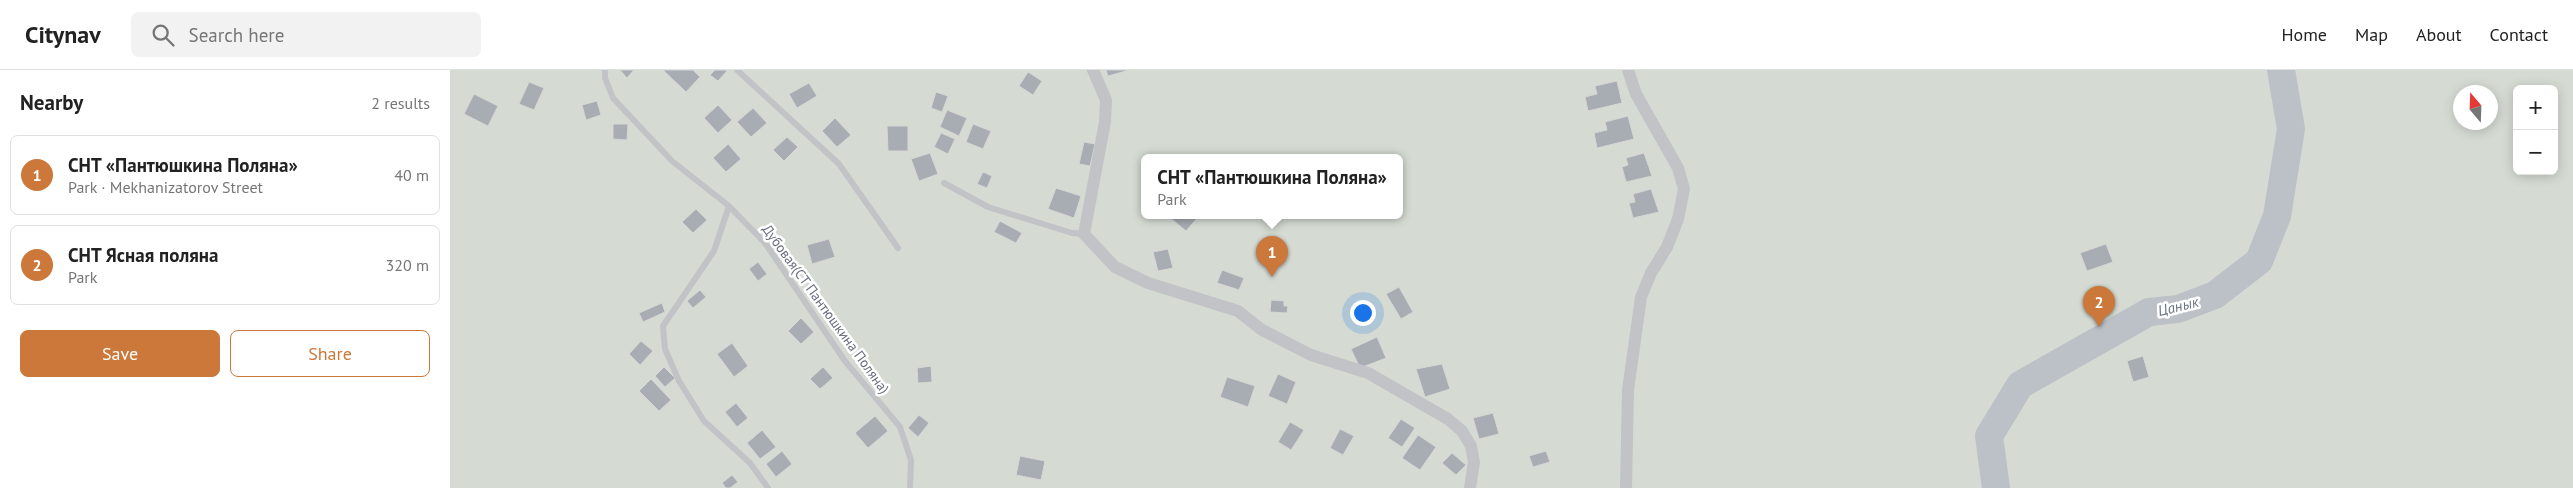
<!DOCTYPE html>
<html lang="en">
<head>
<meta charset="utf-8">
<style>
	body { margin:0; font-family:"PT Sans",sans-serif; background:#f2f2f2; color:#222 }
	.controls { position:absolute; right:15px; top:15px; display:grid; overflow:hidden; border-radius:8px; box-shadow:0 2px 12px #0003 }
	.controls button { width:45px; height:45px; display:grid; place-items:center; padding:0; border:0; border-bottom:1px solid #e0e0e0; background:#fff; color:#222; font:25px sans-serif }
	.compass { position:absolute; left:2003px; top:15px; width:45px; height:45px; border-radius:50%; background:#fff; box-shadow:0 2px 12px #0003; rotate:341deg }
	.you { position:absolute; left:912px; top:242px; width:18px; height:18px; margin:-12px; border:4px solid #fff; border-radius:50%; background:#1a73e8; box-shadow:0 0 0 8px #1a73e833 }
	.badge { display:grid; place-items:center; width:32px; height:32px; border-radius:50%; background:#cc783a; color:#fff; font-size:16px; font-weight:700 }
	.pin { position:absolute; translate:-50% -41px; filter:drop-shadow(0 1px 2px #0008) }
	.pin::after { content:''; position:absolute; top:26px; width:18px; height:15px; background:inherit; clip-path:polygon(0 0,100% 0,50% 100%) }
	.popup { position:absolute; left:691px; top:84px; width:262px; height:65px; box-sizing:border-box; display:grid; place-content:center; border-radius:8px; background:#fff; filter:drop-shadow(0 1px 4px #0005); font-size:16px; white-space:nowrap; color:#767676 }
	.popup b { font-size:19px; color:#222 }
	.popup::after { content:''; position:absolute; left:50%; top:100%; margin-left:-10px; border:10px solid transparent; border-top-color:#fff }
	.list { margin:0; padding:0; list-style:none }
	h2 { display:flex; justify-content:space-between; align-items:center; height:65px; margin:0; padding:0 20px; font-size:21px }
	h2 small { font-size:16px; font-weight:400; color:#767676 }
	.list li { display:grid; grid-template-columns:32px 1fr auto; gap:15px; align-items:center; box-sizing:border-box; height:80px; margin:0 10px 10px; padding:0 10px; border:1px solid #e0e0e0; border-radius:8px }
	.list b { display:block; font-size:19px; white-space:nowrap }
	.list p { margin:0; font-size:16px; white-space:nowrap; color:#767676 }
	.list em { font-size:16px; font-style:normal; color:#767676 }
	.actions { display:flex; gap:10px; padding:15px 20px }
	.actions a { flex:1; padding:11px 0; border:1px solid #cc783a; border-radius:8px; text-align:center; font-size:18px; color:#cc783a }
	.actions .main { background:#cc783a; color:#fff }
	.icon { flex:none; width:28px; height:28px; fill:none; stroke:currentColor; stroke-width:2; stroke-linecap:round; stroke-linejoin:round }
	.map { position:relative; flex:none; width:2123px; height:418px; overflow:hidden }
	header { display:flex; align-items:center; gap:30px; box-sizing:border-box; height:70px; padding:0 25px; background:#fff; border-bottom:1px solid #e0e0e0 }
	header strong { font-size:24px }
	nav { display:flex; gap:28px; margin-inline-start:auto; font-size:18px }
	.search { width:350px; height:45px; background:#f2f2f2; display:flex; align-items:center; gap:12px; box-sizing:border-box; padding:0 18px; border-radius:8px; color:#767676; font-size:19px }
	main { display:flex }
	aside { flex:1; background:#fff }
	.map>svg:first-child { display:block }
	.green { fill:#d5dbd3; fill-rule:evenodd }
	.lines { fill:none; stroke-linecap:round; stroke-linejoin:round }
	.river { stroke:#bbc1c7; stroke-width:28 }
	.building { fill:#a8acb3; stroke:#d6d6d4 }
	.service { stroke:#c1c3c6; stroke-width:6 }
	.minor { stroke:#c1c3c6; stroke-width:12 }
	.labels { text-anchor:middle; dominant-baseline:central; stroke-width:5; stroke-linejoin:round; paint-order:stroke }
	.street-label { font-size:14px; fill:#68707f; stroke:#fff }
	.water-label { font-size:15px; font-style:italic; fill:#697682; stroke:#fff }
</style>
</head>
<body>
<header>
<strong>Citynav</strong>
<div class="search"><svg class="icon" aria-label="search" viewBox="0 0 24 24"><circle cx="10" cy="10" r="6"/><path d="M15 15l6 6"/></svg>Search here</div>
<nav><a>Home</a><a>Map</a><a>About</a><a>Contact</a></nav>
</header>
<main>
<aside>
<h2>Nearby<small>2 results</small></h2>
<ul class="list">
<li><span class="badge">1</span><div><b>СНТ «Пантюшкина Поляна»</b><p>Park · Mekhanizatorov Street</p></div><em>40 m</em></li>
<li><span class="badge">2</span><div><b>СНТ Ясная поляна</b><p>Park</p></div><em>320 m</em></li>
</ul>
<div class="actions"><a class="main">Save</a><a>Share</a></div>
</aside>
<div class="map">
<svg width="2123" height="418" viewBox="0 0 2123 418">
	<rect width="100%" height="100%" fill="#f4f5f2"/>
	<path class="green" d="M 0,0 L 2123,0 L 2123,418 L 0,418 ZM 2067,19 L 2104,19 L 2104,101 L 2067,101 ZM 2010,22 L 2040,22 L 2040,52 L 2010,52 ZM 694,88 L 950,88 L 950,146 L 694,146 Z"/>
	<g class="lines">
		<path class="river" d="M 1546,418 L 1539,366 L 1570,315 L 1699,242 L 1728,239 L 1765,225 L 1809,191 L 1827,146 L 1841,59 L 1831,0"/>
	</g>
	<path class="building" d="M 170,0 L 184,0 L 177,8 Z
		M 213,0 L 243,0 L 250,7 L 236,22 Z
		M 265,0 L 275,0 L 277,1 L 268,11 L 260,5 Z
		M 656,0 L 676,0 L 676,1 L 658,6 Z
		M 578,2 L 592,11 L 583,25 L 569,16 Z
		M 1167,11 L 1172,33 L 1138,41 L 1135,27 L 1147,24 L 1145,16 Z
		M 79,12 L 94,18 L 84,40 L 69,34 Z
		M 359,13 L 367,26 L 347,38 L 339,24 Z
		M 486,22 L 498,26 L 492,42 L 481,38 Z
		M 24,24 L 48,36 L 38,56 L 14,44 Z
		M 147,31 L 151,45 L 136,50 L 132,35 Z
		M 268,35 L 282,50 L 268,63 L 254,48 Z
		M 303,38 L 317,53 L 301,67 L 287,52 Z
		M 497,40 L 517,48 L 509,66 L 490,57 Z
		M 1178,46 L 1184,69 L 1147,78 L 1144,63 L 1157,60 L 1155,52 Z
		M 385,48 L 401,65 L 387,77 L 372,61 Z
		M 163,54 L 178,54 L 177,70 L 163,69 Z
		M 523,54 L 541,61 L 533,79 L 516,72 Z
		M 437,56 L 458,56 L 458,81 L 438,81 Z
		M 491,63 L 505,69 L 498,84 L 484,77 Z
		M 337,67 L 348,77 L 334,91 L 323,80 Z
		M 634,72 L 645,74 L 640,96 L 629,94 Z
		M 278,74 L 291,89 L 276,102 L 263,88 Z
		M 480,83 L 488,104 L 469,111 L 461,89 Z
		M 1194,83 L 1202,106 L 1176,112 L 1172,97 L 1178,95 L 1176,88 Z
		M 533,102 L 542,106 L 537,118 L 527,114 Z
		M 606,118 L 631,126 L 624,148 L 598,139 Z
		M 1201,119 L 1209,142 L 1183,148 L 1179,133 L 1185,132 L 1183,124 Z
		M 246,139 L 257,150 L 243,163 L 232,152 Z
		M 718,146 L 749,146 L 736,161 Z
		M 550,151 L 572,163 L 566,173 L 544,162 Z
		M 379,169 L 385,187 L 362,194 L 357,175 Z
		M 1656,174 L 1663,192 L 1637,201 L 1630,183 Z
		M 718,179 L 723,198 L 708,201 L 703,182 Z
		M 308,192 L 317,204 L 308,211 L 299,199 Z
		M 772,200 L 794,208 L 789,220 L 767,213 Z
		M 949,217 L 963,242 L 951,249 L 936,224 Z
		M 250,220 L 256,227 L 243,238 L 237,231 Z
		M 821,230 L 834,231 L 834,236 L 838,236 L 837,243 L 820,242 Z
		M 212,233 L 215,242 L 193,252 L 189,243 Z
		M 351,248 L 364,262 L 351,274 L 338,261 Z
		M 927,267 L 936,288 L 910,298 L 901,279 Z
		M 191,271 L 203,281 L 190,295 L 179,284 Z
		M 282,273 L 298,296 L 284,307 L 267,284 Z
		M 1693,286 L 1699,307 L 1683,312 L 1677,291 Z
		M 992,294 L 1000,319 L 975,327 L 966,299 Z
		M 481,296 L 482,312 L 468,313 L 467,298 Z
		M 214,297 L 225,308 L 215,317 L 205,306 Z
		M 373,297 L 383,308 L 370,319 L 360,309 Z
		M 828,304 L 846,312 L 837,334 L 818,326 Z
		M 777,307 L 805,316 L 798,337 L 770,327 Z
		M 201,309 L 221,330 L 209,341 L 189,321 Z
		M 286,333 L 298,348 L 287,357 L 275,342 Z
		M 1043,343 L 1049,364 L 1029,369 L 1023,348 Z
		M 469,345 L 479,353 L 468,367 L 458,358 Z
		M 425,346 L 438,361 L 418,378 L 405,363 Z
		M 951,349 L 965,358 L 952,377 L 938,368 Z
		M 840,352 L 854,360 L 841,380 L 828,372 Z
		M 890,359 L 904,366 L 893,385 L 880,378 Z
		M 312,360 L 326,377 L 310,389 L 297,373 Z
		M 968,365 L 986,377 L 970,400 L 952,388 Z
		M 332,381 L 342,394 L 326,407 L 316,394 Z
		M 1096,381 L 1100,392 L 1083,397 L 1079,386 Z
		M 1002,383 L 1016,395 L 1006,405 L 992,393 Z
		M 570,386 L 595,391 L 591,410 L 566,405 Z
		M 282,405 L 288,412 L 280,418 L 276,418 L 272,413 Z"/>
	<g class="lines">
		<path class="service" d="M 155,0 L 155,8 L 163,28 L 222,91 L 279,136 L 315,173 L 395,291 L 450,357 L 461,390 L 460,418
			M 287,0 L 389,94 L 448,178
			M 494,113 L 538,137 L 622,163 L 634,164
			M 279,136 L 264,181 L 213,256 L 215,279 L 229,311 L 254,351 L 300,393 L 318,418"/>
		<path class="minor" d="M 643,0 L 656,30 L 655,52 L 634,164 L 665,197 L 698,213 L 788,241 L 812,260 L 861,285 L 918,303 L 998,349 L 1012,361 L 1021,376 L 1024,392 L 1020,418
			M 1176,418 L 1178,320 L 1191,227 L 1201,203 L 1217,177 L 1228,149 L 1234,119 L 1228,98 L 1186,24 L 1178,0"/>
	</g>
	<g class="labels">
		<g class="street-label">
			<text transform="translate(376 239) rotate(54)">Дубовая(СТ Пантюшкина Поляна)</text>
		</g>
		<g class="water-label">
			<text transform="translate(1728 236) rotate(-14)">Цанык</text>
		</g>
	</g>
</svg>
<div class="controls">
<button>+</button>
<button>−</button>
</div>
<svg class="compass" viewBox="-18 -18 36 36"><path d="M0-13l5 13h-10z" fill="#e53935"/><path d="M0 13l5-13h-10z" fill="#767676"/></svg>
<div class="you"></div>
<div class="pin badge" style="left:822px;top:207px">1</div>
<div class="popup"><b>СНТ «Пантюшкина Поляна»</b>Park</div>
<div class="pin badge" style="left:1649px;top:257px">2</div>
</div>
</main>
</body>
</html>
